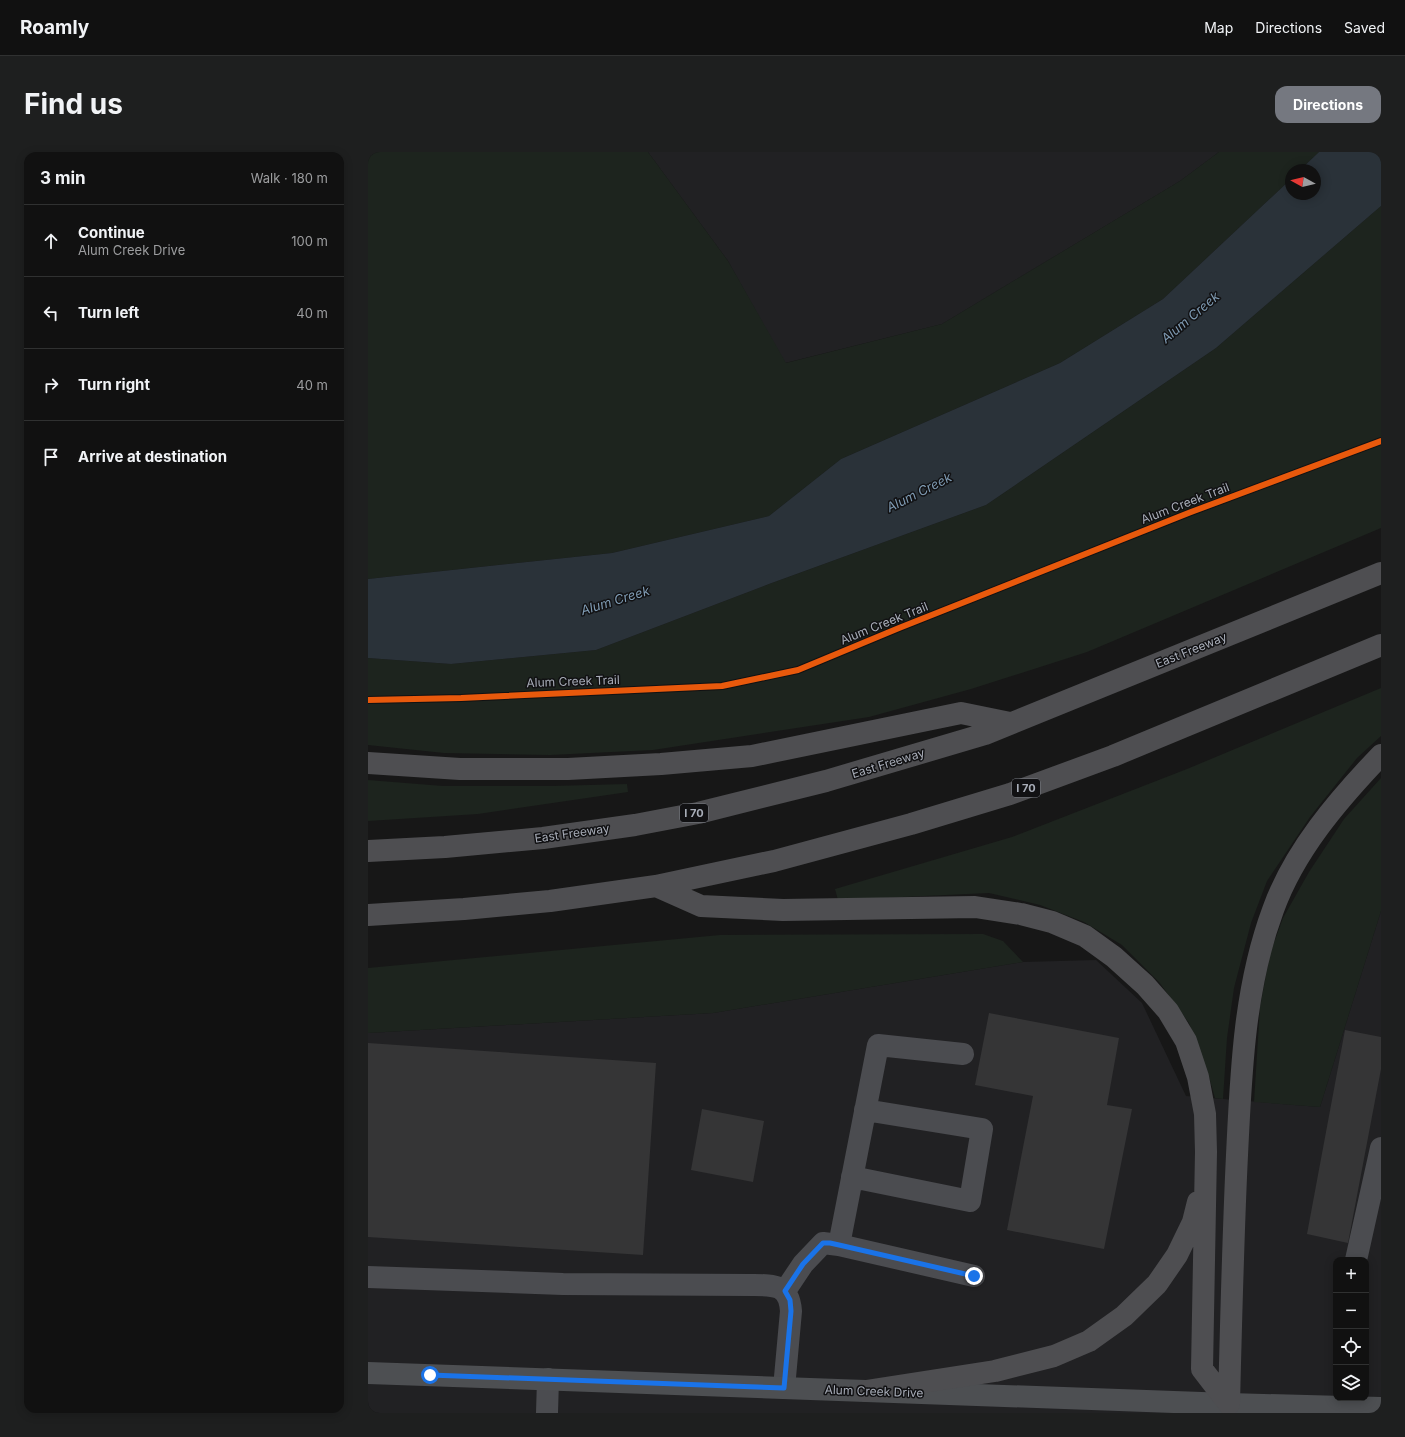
<!DOCTYPE html>
<html lang="en">
<head>
<meta charset="utf-8">
<style>
	body { margin:0; font-family:Inter,sans-serif; background:#1e1f1f; color:#f1f3f6 }
	.controls { position:absolute; right:12px; bottom:12px; display:grid; overflow:hidden; border-radius:8px; box-shadow:0 2px 10px #0003 }
	.controls button { width:36px; height:36px; display:grid; place-items:center; padding:0; border:0; border-bottom:1px solid #303131; background:#111; color:#f1f3f6; font:20px sans-serif }
	.compass { position:absolute; left:917px; top:12px; width:36px; height:36px; border-radius:50%; background:#111; box-shadow:0 2px 10px #0003; rotate:278deg }
	.stop { position:absolute; width:12px; height:12px; margin:-9px; border:3px solid #1a73e8; border-radius:50%; background:#fff }
	.stop.end { background:#1a73e8; border-color:#fff; box-shadow:0 1px 4px #0008 }
	.list { margin:0; padding:0; list-style:none }
	h2 { display:flex; justify-content:space-between; align-items:center; height:52px; margin:0; padding:0 16px; font-size:17px }
	h2 small { font-size:13px; font-weight:400; color:#9c9d9f }
	.list li { display:grid; grid-template-columns:26px 1fr auto; gap:12px; align-items:center; box-sizing:border-box; height:72px; padding:0 16px; border-top:1px solid #303131 }
	.list b { display:block; font-size:15px; white-space:nowrap }
	.list p { margin:0; font-size:13px; white-space:nowrap; color:#9c9d9f }
	.list em { font-size:13px; font-style:normal; color:#9c9d9f }
	.icon { flex:none; width:22px; height:22px; fill:none; stroke:currentColor; stroke-width:2; stroke-linecap:round; stroke-linejoin:round }
	.map { position:relative; flex:none; width:1013px; height:1261px; overflow:hidden; border-radius:12px }
	header { display:flex; align-items:center; gap:24px; box-sizing:border-box; height:56px; padding:0 20px; background:#111; border-bottom:1px solid #303131 }
	header strong { font-size:19px }
	nav { display:flex; gap:22px; margin-inline-start:auto; font-size:14px }
	.intro { display:flex; align-items:center; justify-content:space-between; box-sizing:border-box; height:96px; padding:0 24px }
	h1 { margin:0; font-size:28px }
	.button { padding:10px 18px; border-radius:12px; background:#757880; color:#fff; font-size:14px; font-weight:700 }
	main { display:flex; gap:24px; padding:0 24px }
	aside { flex:1; background:#111; border-radius:12px; box-shadow:0 2px 10px #0003 }
	.map>svg:first-child { display:block }
	.built { fill:#212123; fill-rule:evenodd }
	.green { fill:#1d241e }
	.water { fill:#2a3239 }
	.building { fill:#353536 }
	.lines { fill:none; stroke-linecap:round; stroke-linejoin:round }
	.minor { stroke:#4b4c50; stroke-width:22 }
	.major { stroke:#4d4f52; stroke-width:22 }
	.highway { stroke:#4e4e51; stroke-width:22 }
	.cycleway-casing { stroke:#111113; stroke-width:8 }
	.cycleway { stroke:#e8590c; stroke-width:6 }
	.route { stroke:#1a73e8; stroke-width:5 }
	.labels { text-anchor:middle; dominant-baseline:central; stroke-width:3; stroke-linejoin:round; paint-order:stroke }
	.shield { fill:#111113; stroke:#7b7e86; stroke-width:1 }
	.shield-label { font-size:11px; font-weight:bold; fill:#a8adb8 }
	.street-label { font-size:12px; fill:#a8adb8; stroke:#111113 }
	.water-label { font-size:13px; font-style:italic; fill:#7f9bb3; stroke:#111113 }
</style>
</head>
<body>
<header>
<strong>Roamly</strong>
<nav><a>Map</a><a>Directions</a><a>Saved</a></nav>
</header>
<div class="intro"><h1>Find us</h1><a class="button">Directions</a></div>
<main>
<aside>
<h2>3 min<small>Walk · 180 m</small></h2>
<ul class="list">
<li><svg class="icon" aria-label="ahead" viewBox="0 0 24 24"><path d="M12 20V5M6 11l6-6 6 6"/></svg><div><b>Continue</b><p>Alum Creek Drive</p></div><em>100 m</em></li>
<li><svg class="icon" aria-label="left" viewBox="0 0 24 24"><path d="M17 20v-9H6M10 6l-5 5 5 5"/></svg><div><b>Turn left</b></div><em>40 m</em></li>
<li><svg class="icon" aria-label="right" viewBox="0 0 24 24"><path d="M7 20v-9h11M14 6l5 5-5 5"/></svg><div><b>Turn right</b></div><em>40 m</em></li>
<li><svg class="icon" aria-label="arrive" viewBox="0 0 24 24"><path d="M6 21V4h12l-3 4 3 4H6"/></svg><div><b>Arrive at destination</b></div></li>
</ul>
</aside>
<div class="map">
<svg width="1013" height="1261" viewBox="0 0 1013 1261">
	<rect width="100%" height="100%" fill="#171717"/>
	<path class="built" d="M 280,0 L 851,0 L 812,29 L 574,172 L 417,211 L 360,109 Z
		M 1013,759 L 1013,1261 L 0,1261 L 0,881 L 345,861 L 655,810 L 728,808 L 774,851 L 818,944 L 952,955 ZM 968,1108 L 998,1108 L 998,1246 L 968,1246 Z"/>
	<path class="green" d="M 0,0 L 280,0 L 360,109 L 418,211 L 574,172 L 812,29 L 851,0 L 951,0 L 932,18 L 923,18 L 923,27 L 795,147 L 692,211 L 473,307 L 401,364 L 244,401 L 0,427 Z
		M 1013,54 L 1013,376 L 719,500 L 603,537 L 501,565 L 285,598 L 182,603 L 76,601 L 0,593 L 0,506 L 83,512 L 228,498 L 401,432 L 618,353 L 848,196 Z
		M 1013,536 L 1013,584 L 989,606 L 942,665 L 899,729 L 883,771 L 866,836 L 859,886 L 855,947 L 847,946 L 840,921 L 821,871 L 791,830 L 754,793 L 716,770 L 672,753 L 621,741 L 470,748 L 467,737 L 644,685 L 819,617 Z
		M 1013,626 L 1013,759 L 952,955 L 886,950 L 892,855 L 902,802 L 915,766 L 941,720 L 976,667 Z
		M 0,628 L 75,634 L 184,634 L 259,632 L 260,640 L 110,662 L 0,669 Z
		M 615,782 L 635,789 L 655,810 L 345,861 L 0,881 L 0,816 L 352,783 Z"/>
	<path class="water" d="M 951,0 L 1013,0 L 1013,54 L 848,196 L 618,353 L 401,432 L 228,498 L 83,512 L 0,506 L 0,427 L 244,401 L 401,364 L 473,307 L 692,211 L 795,147 L 923,27 L 923,42 L 947,42 L 947,18 L 932,18 Z"/>
	<path class="building" d="M 621,861 L 751,886 L 739,953 L 764,957 L 736,1097 L 639,1078 L 665,944 L 607,933 Z
		M 977,878 L 1013,885 L 1013,917 L 980,1091 L 939,1082 Z
		M 0,891 L 288,911 L 275,1103 L 0,1085 Z
		M 334,957 L 396,969 L 385,1030 L 323,1018 Z"/>
	<g class="lines">
		<path class="minor" d="M 484,1025 L 602,1049 L 614,977 L 497,958
			M 471,1093 L 510,893 L 595,902
			M 988,1108 L 1013,996
			M 0,1125 L 195,1132 L 383,1133 C 406,1133 421,1132 423,1159 L 416,1236
			M 417,1139 L 435,1112 L 455,1091 L 471,1093 L 606,1124
			M 179,1261 L 180,1227"/>
		<path class="major" d="M 0,1221 L 861,1252 L 1013,1256"/>
		<path class="highway" d="M 0,611 L 92,617 L 200,617 L 293,612 L 384,604 L 593,561 L 642,571
			M 0,699 L 77,695 L 175,686 L 267,673 L 330,661 L 458,629 L 617,582 L 1013,421
			M 288,734 L 333,754 L 415,758 L 607,755 L 653,762 L 684,770 L 717,784 L 746,805 L 777,833 L 800,859 L 818,889 L 830,925 L 837,962 L 838,1000 L 834,1217 L 861,1252
			M 0,763 L 96,757 L 182,749 L 288,734 L 406,709 L 543,672 L 642,642 L 745,604 L 1013,493
			M 498,1239 L 627,1219 L 686,1204 L 721,1189 L 756,1164 L 789,1132 L 809,1103 L 825,1070 L 830,1050
			M 861,1252 C 863,1169 865,1086 869,1003 C 873,921 876,836 905,758 C 926,699 970,648 1013,603"/>
		<defs>
			<path id="cycleway" d="M 0,548 L 93,546 L 354,534 L 430,518 L 531,476 L 823,360 L 1013,289"/>
		</defs>
		<use href="#cycleway" class="cycleway-casing"/>
		<use href="#cycleway" class="cycleway"/>
	</g>
	<g class="lines">
		<path class="route" d="M 62,1223 L 416,1236 L 423,1159 L 422,1148 L 417,1139 L 435,1112 L 455,1091 L 462,1091 L 471,1093 L 606,1124"/>
	</g>
	<g class="labels">
		<g class="shield">
			<rect x="644" y="627" width="28" height="18" rx="3"/>
			<rect x="312" y="652" width="28" height="18" rx="3"/>
		</g>
		<g class="shield-label">
			<text x="658" y="636">I 70</text>
			<text x="326" y="661">I 70</text>
		</g>
		<g class="street-label">
			<text transform="translate(817 351) rotate(-21)">Alum Creek Trail</text>
			<text transform="translate(516 471) rotate(-22)">Alum Creek Trail</text>
			<text transform="translate(823 498) rotate(-22)">East Freeway</text>
			<text transform="translate(205 529) rotate(-2)">Alum Creek Trail</text>
			<text transform="translate(520 611) rotate(-17)">East Freeway</text>
			<text transform="translate(204 681) rotate(-8)">East Freeway</text>
			<text transform="translate(506 1239) rotate(2)">Alum Creek Drive</text>
		</g>
		<g class="water-label">
			<text transform="translate(822 165) rotate(-40)">Alum Creek</text>
			<text transform="translate(551 340) rotate(-27)">Alum Creek</text>
			<text transform="translate(247 448) rotate(-17)">Alum Creek</text>
		</g>
	</g>
</svg>
<div class="controls">
<button>+</button>
<button>−</button>
<button><svg class="icon" aria-label="locate" viewBox="0 0 24 24"><circle cx="12" cy="12" r="6"/><path d="M12 2v4M12 18v4M2 12h4M18 12h4"/></svg></button>
<button><svg class="icon" aria-label="layers" viewBox="0 0 24 24"><path d="M12 4l9 5-9 5-9-5zM3 14l9 5 9-5"/></svg></button>
</div>
<svg class="compass" viewBox="-18 -18 36 36"><path d="M0-13l5 13h-10z" fill="#e53935"/><path d="M0 13l5-13h-10z" fill="#9c9d9f"/></svg>
<div class="stop" style="left:62px;top:1223px"></div>
<div class="stop end" style="left:606px;top:1124px"></div>
</div>
</main>
</body>
</html>
